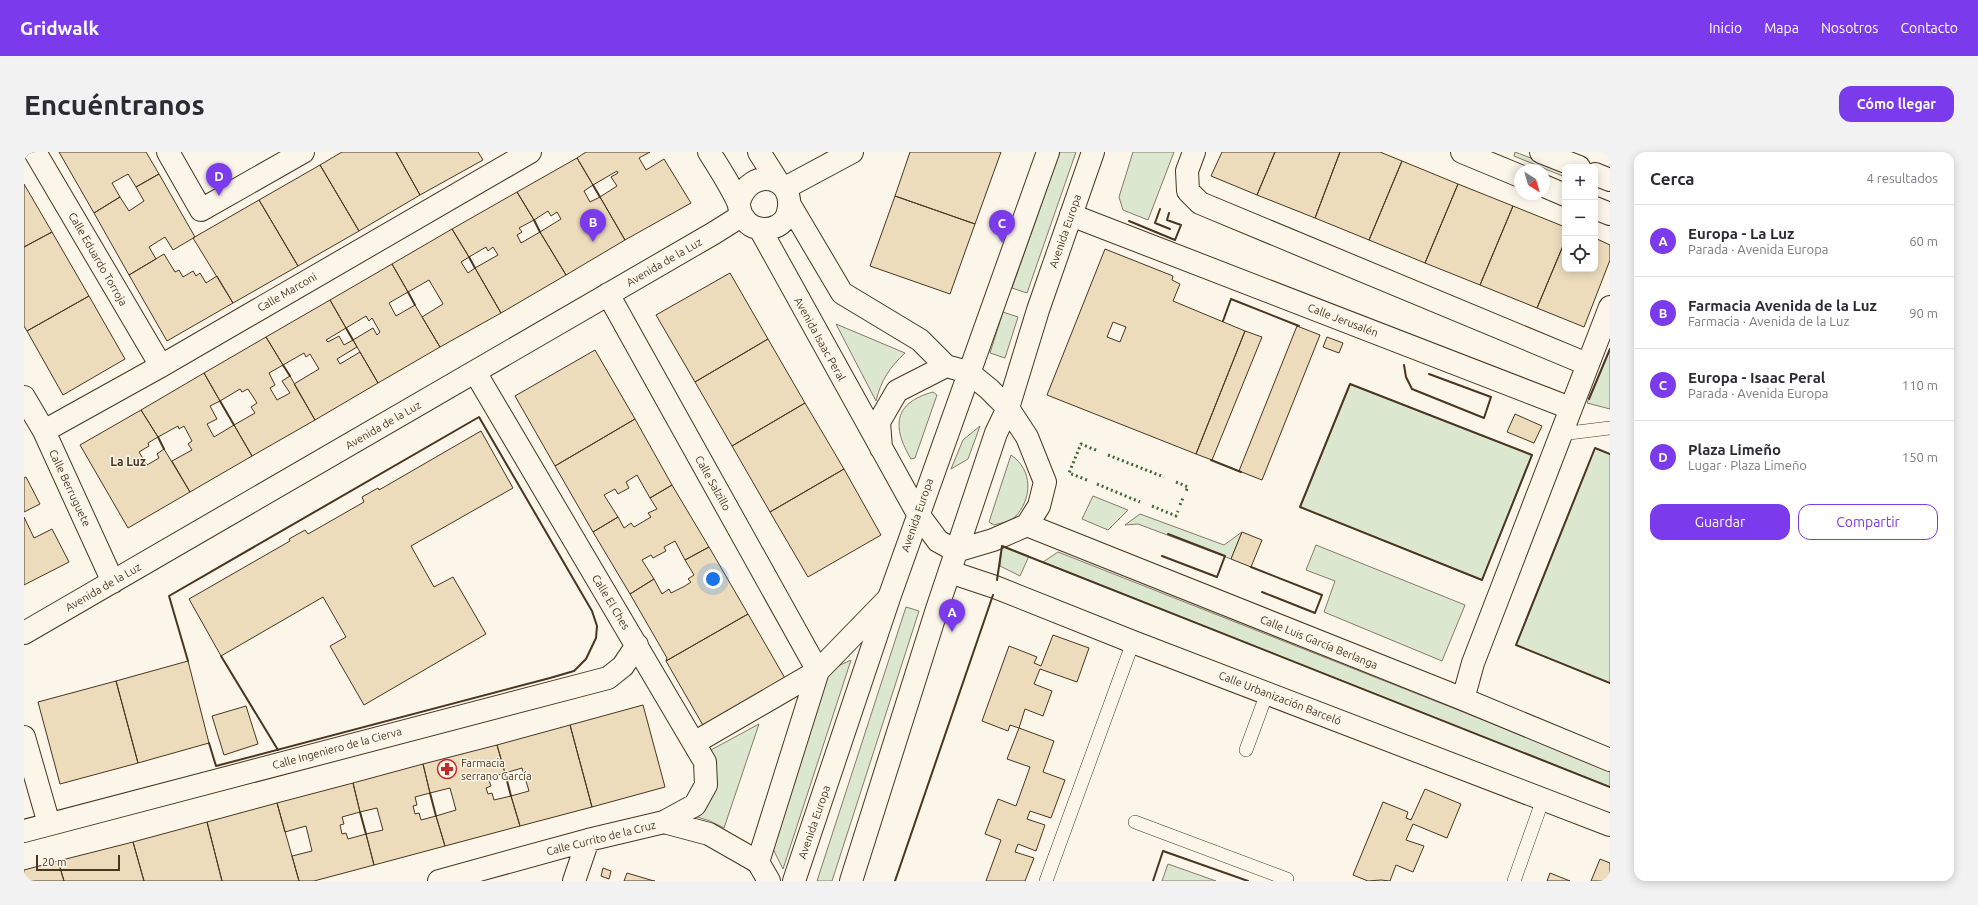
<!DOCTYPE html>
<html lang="es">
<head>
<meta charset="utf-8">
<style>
	body { margin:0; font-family:Ubuntu,sans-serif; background:#f2f2f3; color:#2b2b33 }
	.controls { position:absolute; right:12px; top:12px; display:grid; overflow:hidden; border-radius:8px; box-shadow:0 2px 10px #0003 }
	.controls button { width:36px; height:36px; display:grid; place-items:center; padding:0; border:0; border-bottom:1px solid #e1e1e2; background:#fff; color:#2b2b33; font:20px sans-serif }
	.compass { position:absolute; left:1490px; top:12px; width:36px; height:36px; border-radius:50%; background:#fff; box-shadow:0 2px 10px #0003; rotate:143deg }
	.scale { position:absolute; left:12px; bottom:10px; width:84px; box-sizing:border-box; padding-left:4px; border:2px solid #4a3520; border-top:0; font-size:11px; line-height:14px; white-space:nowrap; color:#4a3520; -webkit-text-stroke:3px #fbf6e9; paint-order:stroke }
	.you { position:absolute; left:689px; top:427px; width:14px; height:14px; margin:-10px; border:3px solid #fff; border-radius:50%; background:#1a73e8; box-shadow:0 0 0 6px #1a73e833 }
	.badge { display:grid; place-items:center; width:26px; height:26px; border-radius:50%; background:#7c3aed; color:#fff; font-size:13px; font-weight:700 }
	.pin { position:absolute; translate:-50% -33px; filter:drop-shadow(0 1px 2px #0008) }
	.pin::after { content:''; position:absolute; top:21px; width:14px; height:12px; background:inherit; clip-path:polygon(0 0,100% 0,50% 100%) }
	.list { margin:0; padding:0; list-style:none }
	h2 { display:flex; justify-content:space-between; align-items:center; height:52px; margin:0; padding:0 16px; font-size:17px }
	h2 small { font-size:13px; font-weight:400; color:#7c7c81 }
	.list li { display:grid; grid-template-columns:26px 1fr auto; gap:12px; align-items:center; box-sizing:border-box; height:72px; padding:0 16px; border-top:1px solid #e1e1e2 }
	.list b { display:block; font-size:15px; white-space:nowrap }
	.list p { margin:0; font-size:13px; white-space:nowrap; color:#7c7c81 }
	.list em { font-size:13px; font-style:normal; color:#7c7c81 }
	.actions { display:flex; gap:8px; padding:12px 16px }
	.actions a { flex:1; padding:9px 0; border:1px solid #7c3aed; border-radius:12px; text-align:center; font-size:14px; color:#7c3aed }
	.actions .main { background:#7c3aed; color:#fff }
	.icon { flex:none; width:22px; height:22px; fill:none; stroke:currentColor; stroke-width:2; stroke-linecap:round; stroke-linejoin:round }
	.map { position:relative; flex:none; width:1586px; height:729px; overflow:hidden; border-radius:12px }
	header { display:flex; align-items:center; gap:24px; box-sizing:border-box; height:56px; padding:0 20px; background:#7c3aed; color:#fff }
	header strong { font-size:19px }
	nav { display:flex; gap:22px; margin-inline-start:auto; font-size:14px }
	.intro { display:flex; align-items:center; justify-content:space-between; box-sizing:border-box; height:96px; padding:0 24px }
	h1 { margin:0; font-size:28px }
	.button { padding:10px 18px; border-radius:12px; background:#7c3aed; color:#fff; font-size:14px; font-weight:700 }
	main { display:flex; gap:24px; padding:0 24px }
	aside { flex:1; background:#fff; border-radius:12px; box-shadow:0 2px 10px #0003 }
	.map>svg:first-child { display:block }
	.green { fill:#dce7d0; stroke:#887966 }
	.building { fill:#ecdcbc; stroke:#4a3520; fill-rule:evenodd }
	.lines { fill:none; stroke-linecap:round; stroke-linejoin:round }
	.lane-casing { stroke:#4a3520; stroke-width:14 }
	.street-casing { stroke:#4a3520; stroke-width:24 }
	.secondary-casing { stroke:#4a3520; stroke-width:24 }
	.lane { stroke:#fbf6e9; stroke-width:13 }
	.street { stroke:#fbf6e9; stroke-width:22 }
	.secondary { stroke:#fbf6e9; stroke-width:22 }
	.hedge { stroke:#436837; stroke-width:3; stroke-dasharray:2 3; stroke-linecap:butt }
	.wall { stroke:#4a3520; stroke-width:2 }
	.labels { text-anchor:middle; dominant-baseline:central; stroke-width:3; stroke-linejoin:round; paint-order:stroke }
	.street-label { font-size:11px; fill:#4a3520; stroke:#fbf6e9 }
	.poi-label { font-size:11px; fill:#4a3520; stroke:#fbf6e9; text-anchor:start }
	.neighbourhood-label { font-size:12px; font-weight:bold; fill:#4a3520; stroke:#fbf6e9 }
</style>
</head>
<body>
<header>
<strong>Gridwalk</strong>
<nav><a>Inicio</a><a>Mapa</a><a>Nosotros</a><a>Contacto</a></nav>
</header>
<div class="intro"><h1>Encuéntranos</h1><a class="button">Cómo llegar</a></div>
<main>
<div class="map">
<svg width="1586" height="729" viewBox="0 0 1586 729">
	<rect width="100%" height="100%" fill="#fbf6e9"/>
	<path class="green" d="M 1036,0 L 1052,0 L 1003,141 L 988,136 Z
		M 1109,0 L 1150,0 L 1124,68 L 1099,58 L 1095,45 Z
		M 1491,0 L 1541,19 L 1541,25 L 1490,4 Z
		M 979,160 L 994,165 L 981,206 L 966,201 Z
		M 812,172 L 881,201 C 866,215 857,228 852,249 Z
		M 1586,197 L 1586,257 L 1563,251 Z
		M 1326,232 L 1508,303 L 1458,428 L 1276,355 Z
		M 909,240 L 913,243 L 891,306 L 887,307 C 868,275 869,251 909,240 Z
		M 956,274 L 944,307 L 927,317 L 939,288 Z
		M 1571,296 L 1586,302 L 1586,531 L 1492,493 Z
		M 987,303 C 1009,318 1009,347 990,366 C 986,370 976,371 970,373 L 965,370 Z
		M 1069,344 L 1104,358 L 1084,378 L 1058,367 Z
		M 1116,362 L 1200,393 L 1218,380 L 1207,407 L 1114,372 L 1101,373 Z
		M 1292,393 L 1441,453 L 1418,509 L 1300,460 L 1311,429 L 1282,418 Z
		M 978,394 L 1005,404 L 996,424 L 976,414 Z
		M 1034,400 L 1586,618 L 1586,635 L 1019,410 Z
		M 882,455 L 895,459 L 808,729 L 793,729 Z
		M 827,508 L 759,717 L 748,695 L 801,527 L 812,515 Z
		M 735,572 L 700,676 L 686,669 L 667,663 L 685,599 Z
		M 1144,712 L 1192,729 L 1138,729 Z"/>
	<path class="building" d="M 35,0 L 122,0 L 135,22 L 112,35 L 104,22 L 88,31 L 96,45 L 70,61 Z
		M 318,0 L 372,0 L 396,43 L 335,79 L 296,13 Z
		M 372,0 L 454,0 L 459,8 L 396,43 Z
		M 562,0 L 626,0 L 615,6 L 622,18 L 640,7 L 667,51 L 601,88 L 576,45 L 593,34 L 587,25 L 594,21 L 593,19 L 569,33 L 553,6 Z
		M 886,0 L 977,0 L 951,72 L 871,44 Z
		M 1198,0 L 1251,0 L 1233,43 L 1187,24 Z
		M 1251,0 L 1316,0 L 1291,66 L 1233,43 Z
		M 1316,0 L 1356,0 L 1378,9 L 1345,88 L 1291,66 Z
		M 553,6 L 569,33 L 560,39 L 566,50 L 576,45 L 601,88 L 542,123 L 516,80 L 537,67 L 533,60 L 527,64 L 524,59 L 510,68 L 493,40 Z
		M 1378,9 L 1434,32 L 1401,111 L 1345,88 Z
		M 296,13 L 335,79 L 274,114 L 235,48 Z
		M 135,22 L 171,85 L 149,98 L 141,85 L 125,95 L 132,107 L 105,123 L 70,61 L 96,45 L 105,59 L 120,49 L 112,35 Z
		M 0,32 L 28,80 L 0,95 Z
		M 1434,32 L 1489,54 L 1456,133 L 1401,111 Z
		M 493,40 L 510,68 L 495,76 L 498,80 L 493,83 L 497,91 L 516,80 L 542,123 L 477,161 L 451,116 L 474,103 L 469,95 L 464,99 L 462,95 L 445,105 L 428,77 Z
		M 871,44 L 951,72 L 926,142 L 846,114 Z
		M 235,48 L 274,114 L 209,151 L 169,86 Z
		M 1489,54 L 1541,75 L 1541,89 L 1513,156 L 1456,133 Z
		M 428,77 L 445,105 L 437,110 L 444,121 L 451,116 L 477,161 L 416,195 L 398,165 L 419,152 L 418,150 L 405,128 L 384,140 L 368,112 Z
		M 28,80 L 65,144 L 3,179 L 0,174 L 0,95 Z
		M 1571,86 L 1586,93 L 1586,108 L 1560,175 L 1513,156 L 1541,89 L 1541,117 L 1571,117 Z
		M 1081,97 L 1149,124 L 1148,128 L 1156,132 L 1149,149 L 1221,179 L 1172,302 L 1023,243 ZM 1089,170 L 1102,175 L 1096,190 L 1083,185 Z
		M 140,102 L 151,120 L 155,118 L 159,125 L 169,119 L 172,124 L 176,121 L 182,131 L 193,124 L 209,151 L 143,189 L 105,123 Z
		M 368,112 L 384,140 L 365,151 L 372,164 L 391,153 L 416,195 L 354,231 L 329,188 L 349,176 L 353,183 L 356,180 L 348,166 L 345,169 L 342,164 L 322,176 L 306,148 Z
		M 706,121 L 744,187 L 671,230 L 632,163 Z
		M 65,144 L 101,207 L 39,243 L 3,179 Z
		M 306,148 L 322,176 L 302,188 L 304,190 L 315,184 L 320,193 L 329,188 L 333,195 L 313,207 L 316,212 L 336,200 L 354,231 L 291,268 L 270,232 L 295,217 L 286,202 L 282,205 L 280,201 L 259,213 L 242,185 Z
		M 1273,174 L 1296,183 L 1238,328 L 1215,319 Z
		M 1221,179 L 1238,185 L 1188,308 L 1172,302 Z
		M 242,185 L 259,213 L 245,221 L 251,233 L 246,236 L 253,248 L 266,241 L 258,229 L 266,224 L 291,268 L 228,304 L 210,273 L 231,261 L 227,255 L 233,251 L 224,237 L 218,240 L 216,237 L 196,249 L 180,221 Z
		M 1303,185 L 1319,191 L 1315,201 L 1299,195 Z
		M 744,187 L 781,251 L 708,294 L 671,230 Z
		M 571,198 L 611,267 L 531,314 L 491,244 Z
		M 180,221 L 196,249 L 186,254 L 193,267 L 183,272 L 190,285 L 210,273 L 228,304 L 166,340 L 148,309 L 168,298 L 164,292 L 168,289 L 160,274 L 155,277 L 154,274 L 134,285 L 117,258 Z
		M 781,251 L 820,317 L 746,360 L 708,294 Z
		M 117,258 L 134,285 L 124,291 L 125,294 L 115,300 L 123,313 L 135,306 L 133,302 L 140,297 L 166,340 L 104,376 L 56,293 Z
		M 1491,262 L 1518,274 L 1510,291 L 1483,280 Z
		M 611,267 L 648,333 L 626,346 L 613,323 L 602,330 L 605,336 L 594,342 L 591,337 L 580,343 L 594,365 L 569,380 L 531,314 Z
		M 457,279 L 489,336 L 387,394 L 410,435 L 429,425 L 462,482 L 340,553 L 306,494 L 322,485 L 299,445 L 197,504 L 165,447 L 266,389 L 265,387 L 281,378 L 284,382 L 340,350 L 338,345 L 354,336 L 355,338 Z
		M 820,317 L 857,383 L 784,425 L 746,360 Z
		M 2,325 L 16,352 L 0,360 L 0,326 Z
		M 648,333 L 685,395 L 661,408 L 651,389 L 640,395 L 642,399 L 629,406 L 627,403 L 618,408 L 630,427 L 606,442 L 569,380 L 594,365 L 600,376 L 607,371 L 610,375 L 627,365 L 624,361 L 633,357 L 626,346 Z
		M 0,365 L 10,386 L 28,377 L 45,410 L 0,433 Z
		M 1218,380 L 1238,388 L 1227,415 L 1207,407 Z
		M 685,395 L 724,462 L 642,509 L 643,506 L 606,442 L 630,427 L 638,442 L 645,437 L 647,441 L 661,434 L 667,430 L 664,427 L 670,423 L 661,408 Z
		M 724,462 L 762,528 L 680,575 L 642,509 Z
		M 1029,483 L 1065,496 L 1053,530 L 1016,517 L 1010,532 L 1028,539 L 1019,564 L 1001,557 L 995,576 L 986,573 L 984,579 L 958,569 L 985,494 L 1013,505 L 1010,511 L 1017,514 Z
		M 164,509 L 185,591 L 114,611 L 92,529 Z
		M 92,529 L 114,611 L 36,632 L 14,550 Z
		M 619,553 L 641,635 L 568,655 L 546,573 Z
		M 222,554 L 234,592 L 200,603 L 188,564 Z
		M 546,573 L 568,655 L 496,674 L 487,644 L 505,639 L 498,616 L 481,621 L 473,593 Z
		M 995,576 L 1030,589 L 1019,620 L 1041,628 L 1027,666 L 1006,659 L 1003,667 L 1021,673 L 1012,699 L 994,692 L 991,700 L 1010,706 L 1001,729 L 962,729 L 977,688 L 961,682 L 974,647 L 992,654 L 1006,615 L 983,607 Z
		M 473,593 L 481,621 L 464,626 L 467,634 L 462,636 L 464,642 L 468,641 L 470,648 L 487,644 L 496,674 L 421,694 L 412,664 L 432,658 L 426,636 L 406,641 L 399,612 Z
		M 399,612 L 406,641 L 391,645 L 393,653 L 389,654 L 391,662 L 395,661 L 397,668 L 412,664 L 421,694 L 350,713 L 342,682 L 359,678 L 354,660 L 353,656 L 336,660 L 329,631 Z
		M 329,631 L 336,660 L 318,665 L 320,672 L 316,673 L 318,682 L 322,681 L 324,687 L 342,682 L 350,713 L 290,729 L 275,729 L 268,704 L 288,699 L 282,674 L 261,680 L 253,651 Z
		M 1401,637 L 1437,652 L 1423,686 L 1389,672 L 1382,688 L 1400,694 L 1389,720 L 1372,713 L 1366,729 L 1357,728 L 1344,729 L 1329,723 L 1359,650 L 1384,660 L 1382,666 L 1387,668 Z
		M 253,651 L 275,729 L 198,729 L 183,670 Z
		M 183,670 L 198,729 L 120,729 L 109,690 Z
		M 109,690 L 120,729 L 40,729 L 34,709 Z
		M 1576,707 L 1586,711 L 1586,729 L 1567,729 Z
		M 34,709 L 40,729 L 0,729 L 0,718 Z
		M 579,716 L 587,719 L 585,727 L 577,724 Z
		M 603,721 L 630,729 L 631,729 L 600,729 Z
		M 1526,721 L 1546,729 L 1523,729 Z"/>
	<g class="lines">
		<defs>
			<path id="lane" d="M 1537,282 L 1586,276
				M 1222,598 L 1243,541
				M 1111,670 L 1263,727
				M 1022,729 L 1109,490
				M 1490,729 L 1519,647"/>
			<path id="street" d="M 11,0 L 137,214
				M 144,0 L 177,58 L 279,0
				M 1170,0 L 1163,19 L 1164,39 L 1176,51 L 1563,212
				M 1438,0 L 1496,24
				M 1517,0 L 1555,15
				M 1571,22 L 1586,28
				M 1520,34 L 1541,43
				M 761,36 L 828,0
				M 1571,56 L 1586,62
				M 1047,63 L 1546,256
				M 584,142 L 794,519
				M 451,220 L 681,610 L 682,633 L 671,653 L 640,670
				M 0,245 L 20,279 L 89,430
				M 20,279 L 137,214 L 506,0
				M 1003,373 L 1439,547 L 1586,608
				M 926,420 L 971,435 L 1109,490 L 1586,673
				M 0,481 L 690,81 L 717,64
				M 1439,547 L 1449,511 L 1586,155
				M 0,585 L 25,672
				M 670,591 L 794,519 L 864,447
				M 0,679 L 584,526 L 599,514 L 613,493
				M 415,729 L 564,688 L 640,670 L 685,682 L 734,710
				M 550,729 L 564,688
				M 745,729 L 734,710 L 794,519"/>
			<path id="secondary" d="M 685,0 C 695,16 705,31 713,48 C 716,53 715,60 719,65 C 722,70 725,73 730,75 C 738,78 745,78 753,74 C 759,71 763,65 764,60 C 773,24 726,13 715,50
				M 735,0 L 754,30
				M 766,53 L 818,141 L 896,188 L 922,214
				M 736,77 L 894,362 L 914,389 L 932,399 L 969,388 L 1003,373 L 1015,354 L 1021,330 L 1003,285 L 984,256 L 965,237 L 944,220 L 922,214 L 873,239 L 855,270 L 857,296
				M 770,729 L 866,443 L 1024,0
				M 827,729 L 913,457 L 972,281 L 984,256 L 1014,158 L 1069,0"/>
		</defs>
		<use href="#lane" class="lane-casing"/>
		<use href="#street" class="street-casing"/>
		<use href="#secondary" class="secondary-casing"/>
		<use href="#lane" class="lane"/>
		<use href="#street" class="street"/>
		<use href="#secondary" class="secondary"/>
		<path class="hedge" d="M 1084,303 L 1140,325
			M 1063,328 L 1045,321 L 1057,292 L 1074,299
			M 1152,330 L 1164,335 L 1162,339
			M 1073,332 L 1116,350
			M 1156,353 L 1159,346
			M 1128,354 L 1152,364 L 1154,359"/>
		<path class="wall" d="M 569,33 L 576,45
			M 1136,57 L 1131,71 L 1146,77
			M 510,68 L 516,80
			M 1105,69 L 1151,88 L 1157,73 L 1143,68 L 1145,61
			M 445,105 L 451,116
			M 384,140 L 391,153
			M 1199,169 L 1207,147 L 1275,174
			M 322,176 L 329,188
			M 259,213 L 266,224
			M 1380,213 L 1382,225 L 1388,237 L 1460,266 L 1467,245 L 1405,222
			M 1326,232 L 1508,303 L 1458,428 L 1276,355 Z
			M 1565,247 L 1586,197
			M 196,249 L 210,273
			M 134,285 L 140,297
			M 1586,302 L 1571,296 L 1492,493 L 1586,531
			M 1187,308 L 1217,320
			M 1138,404 L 1193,425 L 1201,404 L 1144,382
			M 1227,415 L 1298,443 L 1291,461 L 1238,440
			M 973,428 L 978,394 L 1586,635
			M 197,504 L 254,598
			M 164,509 L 145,444 L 455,265 L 568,459 L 573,474 L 572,486 L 562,507 L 550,519 L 526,526 L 192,614 L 185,591
			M 481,621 L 487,644
			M 406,641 L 412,664
			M 336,660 L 342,682
			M 871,729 L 969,443
			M 1129,729 L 1139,699 L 1224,729"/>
	</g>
	<defs>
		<symbol id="pharmacy-ring" viewBox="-11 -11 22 22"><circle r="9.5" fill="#fbf6e9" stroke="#c62828" stroke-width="1.5"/><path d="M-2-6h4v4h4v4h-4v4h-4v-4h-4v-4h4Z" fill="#c62828"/></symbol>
	</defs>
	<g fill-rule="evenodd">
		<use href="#pharmacy-ring" x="412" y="606" width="22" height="22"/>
	</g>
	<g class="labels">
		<g class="street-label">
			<text transform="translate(1041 79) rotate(-71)">Avenida Europa</text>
			<text transform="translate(74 107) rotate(60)">Calle Eduardo Torroja</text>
			<text transform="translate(640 110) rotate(-30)">Avenida de la Luz</text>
			<text transform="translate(263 140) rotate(-30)">Calle Marconi</text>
			<text transform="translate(1319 168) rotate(21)">Calle Jerusalén</text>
			<text transform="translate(796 187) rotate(61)">Avenida Isaac Peral</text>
			<text transform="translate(359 273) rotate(-30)">Avenida de la Luz</text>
			<text transform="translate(689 331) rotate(61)">Calle Salzillo</text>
			<text transform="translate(46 336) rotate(65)">Calle Berruguete</text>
			<text transform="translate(893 363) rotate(-71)">Avenida Europa</text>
			<text transform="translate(79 435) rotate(-30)">Avenida de la Luz</text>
			<text transform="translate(587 450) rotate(59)">Calle El Ches</text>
			<text transform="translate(1295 490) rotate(22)">Calle Luis García Berlanga</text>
			<text transform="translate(1256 546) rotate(21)">Calle Urbanización Barceló</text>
			<text transform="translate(313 596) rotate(-15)">Calle Ingeniero de la Cierva</text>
			<text transform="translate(790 670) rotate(-71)">Avenida Europa</text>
			<text transform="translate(577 686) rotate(-14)">Calle Currito de la Cruz</text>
		</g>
		<g class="poi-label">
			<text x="437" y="611">Farmacia<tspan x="437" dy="13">serrano García</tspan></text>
		</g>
		<g class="neighbourhood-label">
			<text x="104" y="309">La Luz</text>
		</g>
	</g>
</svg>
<div class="controls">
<button>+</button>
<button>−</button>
<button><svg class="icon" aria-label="locate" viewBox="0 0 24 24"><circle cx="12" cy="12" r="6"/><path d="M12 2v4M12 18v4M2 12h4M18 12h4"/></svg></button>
</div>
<svg class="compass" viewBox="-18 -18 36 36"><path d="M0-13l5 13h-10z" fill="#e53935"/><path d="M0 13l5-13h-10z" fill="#7c7c81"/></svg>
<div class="scale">20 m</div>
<div class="you"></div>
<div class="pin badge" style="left:928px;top:480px">A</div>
<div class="pin badge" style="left:569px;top:90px">B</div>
<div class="pin badge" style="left:978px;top:91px">C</div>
<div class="pin badge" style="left:195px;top:44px">D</div>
</div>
<aside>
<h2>Cerca<small>4 resultados</small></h2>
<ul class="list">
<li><span class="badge">A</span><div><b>Europa - La Luz</b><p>Parada · Avenida Europa</p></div><em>60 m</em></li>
<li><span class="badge">B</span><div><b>Farmacia Avenida de la Luz</b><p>Farmacia · Avenida de la Luz</p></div><em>90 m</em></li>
<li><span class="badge">C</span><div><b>Europa - Isaac Peral</b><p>Parada · Avenida Europa</p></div><em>110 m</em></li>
<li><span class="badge">D</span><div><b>Plaza Limeño</b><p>Lugar · Plaza Limeño</p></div><em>150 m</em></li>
</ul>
<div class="actions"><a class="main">Guardar</a><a>Compartir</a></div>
</aside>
</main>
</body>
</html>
